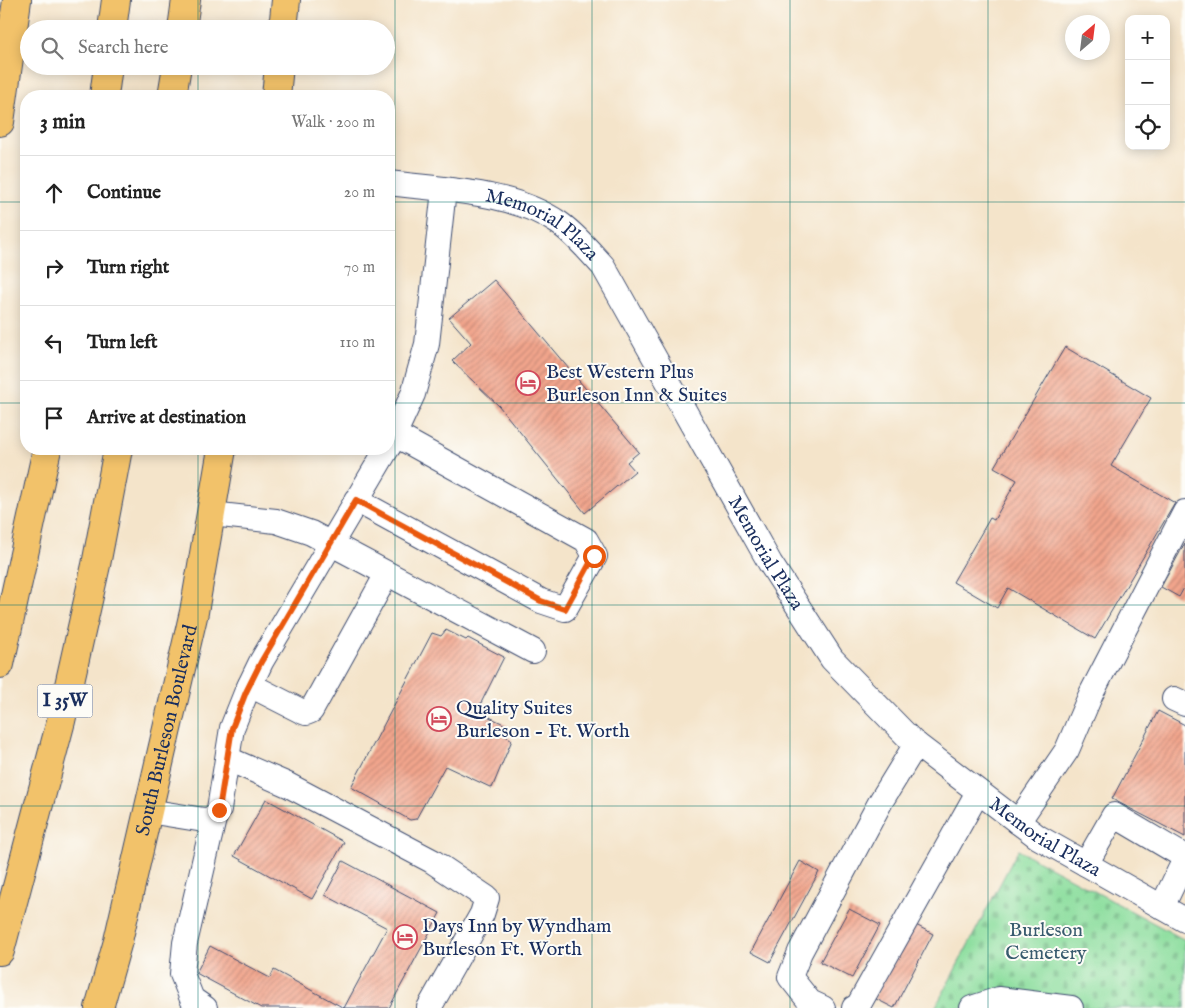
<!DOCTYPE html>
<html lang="en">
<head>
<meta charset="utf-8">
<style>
	body { margin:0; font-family:"IM FELL English",serif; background:#f6f6f6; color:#222 }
	.controls { position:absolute; right:15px; top:15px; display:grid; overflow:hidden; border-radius:10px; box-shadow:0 2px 12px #0003 }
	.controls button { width:45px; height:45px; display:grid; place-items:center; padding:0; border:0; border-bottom:1px solid #e0e0e0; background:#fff; color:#222; font:25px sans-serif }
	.compass { position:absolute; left:1065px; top:15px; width:45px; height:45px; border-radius:50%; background:#fff; box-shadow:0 2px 12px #0003; rotate:28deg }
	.stop { position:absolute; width:15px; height:15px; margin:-11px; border:4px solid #ea580c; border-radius:50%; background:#fff }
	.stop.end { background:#ea580c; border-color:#fff; box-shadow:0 1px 5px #0008 }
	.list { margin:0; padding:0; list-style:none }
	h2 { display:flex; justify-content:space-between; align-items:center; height:65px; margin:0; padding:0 20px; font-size:21px }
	h2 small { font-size:16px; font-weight:400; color:#767676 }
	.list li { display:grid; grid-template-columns:32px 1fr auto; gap:15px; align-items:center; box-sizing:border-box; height:75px; padding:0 20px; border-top:1px solid #e0e0e0 }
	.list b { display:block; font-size:19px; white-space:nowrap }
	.list em { font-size:16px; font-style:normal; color:#767676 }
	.icon { flex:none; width:28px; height:28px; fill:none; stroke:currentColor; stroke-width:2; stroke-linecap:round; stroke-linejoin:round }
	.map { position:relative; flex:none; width:1185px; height:1008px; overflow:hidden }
	.search { position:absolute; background:#fff; box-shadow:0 2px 12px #0003; left:20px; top:20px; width:375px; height:55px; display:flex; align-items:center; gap:12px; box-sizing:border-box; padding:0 18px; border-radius:28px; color:#767676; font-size:19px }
	.panel { position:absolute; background:#fff; box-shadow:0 2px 12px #0003; left:20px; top:90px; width:375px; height:365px; border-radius:20px }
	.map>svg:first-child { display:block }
	.cemetery { fill:url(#cemetery-stones); stroke:#54867e }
	.building { fill:url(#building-hatch) }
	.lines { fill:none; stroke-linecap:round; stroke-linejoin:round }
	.minor-casing { stroke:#3c4a6e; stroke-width:26 }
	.major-casing { stroke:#3c4a6e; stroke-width:30 }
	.highway-casing { stroke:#3c4a6e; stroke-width:30 }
	.minor { stroke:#fff; stroke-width:24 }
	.major { stroke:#f2c26a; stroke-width:28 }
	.highway { stroke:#f2c26a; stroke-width:28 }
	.route { stroke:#ea580c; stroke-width:6 }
	.grid { fill:none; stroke:#0f766e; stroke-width:1; stroke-opacity:0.55 }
	.labels { text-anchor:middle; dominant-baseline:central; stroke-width:4; stroke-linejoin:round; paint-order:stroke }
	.shield { fill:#fdfcf7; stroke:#5f6c8c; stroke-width:1 }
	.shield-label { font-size:19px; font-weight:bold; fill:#1b2f5e }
	.street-label { font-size:20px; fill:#1b2f5e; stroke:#fdfcf7 }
	.poi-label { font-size:20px; fill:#1b2f5e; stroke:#fdfcf7; text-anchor:start }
	.park-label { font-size:20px; fill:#385b6e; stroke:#fdfcf7 }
</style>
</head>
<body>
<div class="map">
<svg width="1185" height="1008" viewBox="0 0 1185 1008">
	<defs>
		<pattern id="cemetery-stones" width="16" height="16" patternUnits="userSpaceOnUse" patternTransform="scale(1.25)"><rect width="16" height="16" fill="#8dde9f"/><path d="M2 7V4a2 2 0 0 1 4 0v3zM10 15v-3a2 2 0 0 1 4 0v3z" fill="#79bf8b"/></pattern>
		<pattern id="building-hatch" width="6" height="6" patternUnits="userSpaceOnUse" patternTransform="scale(1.25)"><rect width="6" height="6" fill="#f2a58c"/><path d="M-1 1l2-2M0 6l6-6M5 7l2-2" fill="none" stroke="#c38776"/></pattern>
	</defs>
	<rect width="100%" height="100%" fill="#fdfcf7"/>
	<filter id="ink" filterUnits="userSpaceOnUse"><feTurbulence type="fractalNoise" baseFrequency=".02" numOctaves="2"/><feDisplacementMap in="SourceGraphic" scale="10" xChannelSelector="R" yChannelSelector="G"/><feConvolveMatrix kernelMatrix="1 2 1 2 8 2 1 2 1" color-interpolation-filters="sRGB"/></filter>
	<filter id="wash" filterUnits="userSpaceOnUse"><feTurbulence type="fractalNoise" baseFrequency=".0096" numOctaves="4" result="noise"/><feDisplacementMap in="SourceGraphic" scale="20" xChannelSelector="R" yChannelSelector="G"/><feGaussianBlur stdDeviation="1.12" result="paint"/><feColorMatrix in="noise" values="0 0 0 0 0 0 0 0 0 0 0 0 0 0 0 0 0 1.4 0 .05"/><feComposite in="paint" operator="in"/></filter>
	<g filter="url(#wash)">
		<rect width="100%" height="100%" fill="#f4e4ca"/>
		<path class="cemetery" d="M 1018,850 L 1185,940 L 1185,1008 L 935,1008 Z"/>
		<g id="blocks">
			<path class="building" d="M 494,280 L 639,452 L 627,462 L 635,471 L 585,513 L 499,406 L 452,361 L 471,343 L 449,318 Z
				M 1065,347 L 1151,398 L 1111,466 L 1175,503 L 1095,639 L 1008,588 L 997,608 L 953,582 L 990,518 L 994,520 L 1017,480 L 994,467 Z
				M 1185,543 L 1185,586 L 1179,597 L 1161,587 Z
				M 446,630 L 466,640 L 468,638 L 504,657 L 477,711 L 508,726 L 504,734 L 512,740 L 492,788 L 445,766 L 416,819 L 410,820 L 351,787 L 432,633 L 441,636 Z
				M 1158,711 L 1185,725 L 1185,837 L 1112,799 Z
				M 266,799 L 344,842 L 312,899 L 234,856 Z
				M 343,861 L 440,913 L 389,1008 L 261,1008 L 196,973 L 210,946 L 270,978 L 274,970 L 344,1008 L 387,928 L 325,895 Z
				M 800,861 L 819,872 L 770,962 L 751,952 Z
				M 849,909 L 880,925 L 852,978 L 820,962 Z
				M 914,924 L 933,934 L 894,1008 L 874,998 Z"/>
		</g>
	</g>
	<g filter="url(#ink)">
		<use href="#blocks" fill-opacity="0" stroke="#3c4a6e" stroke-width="1"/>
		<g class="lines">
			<defs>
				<g id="minor">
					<path id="s1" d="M 389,183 C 443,190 513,191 559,223 C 576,235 589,251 603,266 L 770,563 L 832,659 L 912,741 L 1038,837 L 1185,920"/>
					<path d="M 389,446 L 413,394 L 427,344 L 444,190"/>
					<path d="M 356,500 L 541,601 L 565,609 L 595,556 L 586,540 L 394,434"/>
					<path d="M 211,514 L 276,521 L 311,533 L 533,651"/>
					<path d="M 250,685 L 301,711 L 306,713 L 311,711 L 387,574"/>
					<path d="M 1174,699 L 1185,704"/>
					<path d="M 228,759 L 288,785 L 432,861 L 487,898 L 482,914 L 429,1008"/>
					<path d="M 148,811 L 204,820 L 214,819 L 219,809 L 232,728 L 246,693 L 261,662 L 387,449"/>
					<path d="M 1018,822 L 1067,750 L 1091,694 L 1185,512"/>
					<path d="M 1086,864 L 1114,815 L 1185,857"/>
					<path d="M 1162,907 L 1185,859"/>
					<path d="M 205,1008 L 192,999 L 182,974 L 185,943 L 214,819"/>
					<path d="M 823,1008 L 810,1002 L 790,977 L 800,952 L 881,801 L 916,744"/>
					<path d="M 854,1008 L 858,1006 L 978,792"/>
					<path d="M 972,1008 L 999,999 L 1071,1008"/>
				</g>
				<g id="major">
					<path d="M 283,29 L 286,0"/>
					<path d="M 276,96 L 279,66"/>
					<path d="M 0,122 L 17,0"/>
					<path id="s2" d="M 99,1008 L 118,941 L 194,612 L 222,449"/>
				</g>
				<path id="highway" d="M 112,29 L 116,0
					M 182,29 L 186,0
					M 104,96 L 108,66
					M 172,96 L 177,66
					M 0,664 L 47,449
					M 0,951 L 61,721 L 96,565 L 118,449"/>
			</defs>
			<use href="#minor" class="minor-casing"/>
			<use href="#major" class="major-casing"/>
			<use href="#highway" class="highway-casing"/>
			<use href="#minor" class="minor"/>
			<use href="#major" class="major"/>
			<use href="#highway" class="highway"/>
		</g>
	</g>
	<g class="lines" filter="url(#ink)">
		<path class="route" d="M 219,810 L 232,728 L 246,692 L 261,662 L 356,500 L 541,601 L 565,609 L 594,556"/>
	</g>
	<path class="grid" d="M 198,0 L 198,29M 395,0 L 395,1008M 592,0 L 592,1008M 790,0 L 790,1008M 988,0 L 988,1008M 198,66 L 198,96M 0,202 L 26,202M 389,202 L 1185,202M 0,403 L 26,403M 389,403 L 1185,403M 198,449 L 198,1008M 0,605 L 1185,605M 0,806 L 1185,806"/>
	<defs>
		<symbol id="hotel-ring" viewBox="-11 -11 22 22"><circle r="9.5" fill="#fdfcf7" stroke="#d1495b" stroke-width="1.5"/><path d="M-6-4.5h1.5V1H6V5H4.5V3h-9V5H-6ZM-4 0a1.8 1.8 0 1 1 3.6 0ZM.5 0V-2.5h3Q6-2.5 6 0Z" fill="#d1495b"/></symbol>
	</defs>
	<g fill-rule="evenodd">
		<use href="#hotel-ring" x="514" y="369" width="28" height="28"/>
		<use href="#hotel-ring" x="425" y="705" width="28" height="28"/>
		<use href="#hotel-ring" x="391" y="923" width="28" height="28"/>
	</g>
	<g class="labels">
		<rect class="shield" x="37.5" y="684.5" width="55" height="33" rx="4"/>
		<g class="shield-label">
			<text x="65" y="701">I 35W</text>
		</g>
		<g class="street-label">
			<text stroke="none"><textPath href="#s1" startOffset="162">Memorial Plaza</textPath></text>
			<text stroke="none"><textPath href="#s1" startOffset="568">Memorial Plaza</textPath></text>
			<text stroke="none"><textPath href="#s2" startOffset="286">South Burleson Boulevard</textPath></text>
			<text stroke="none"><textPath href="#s1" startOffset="972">Memorial Plaza</textPath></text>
		</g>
		<g class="poi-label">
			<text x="546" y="372">Best Western Plus<tspan x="546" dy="23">Burleson Inn &amp; Suites</tspan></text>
			<text x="456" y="708">Quality Suites<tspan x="456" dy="23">Burleson - Ft. Worth</tspan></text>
			<text x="422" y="926">Days Inn by Wyndham<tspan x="422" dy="23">Burleson Ft. Worth</tspan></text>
		</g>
		<g class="park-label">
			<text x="1046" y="930">Burleson<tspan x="1046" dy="23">Cemetery</tspan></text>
		</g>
	</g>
</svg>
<div class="controls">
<button>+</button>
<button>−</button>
<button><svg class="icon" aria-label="locate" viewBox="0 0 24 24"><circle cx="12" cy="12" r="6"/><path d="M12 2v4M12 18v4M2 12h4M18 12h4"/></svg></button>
</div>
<svg class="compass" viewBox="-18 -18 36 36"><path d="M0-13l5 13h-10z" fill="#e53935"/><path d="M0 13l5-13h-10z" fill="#767676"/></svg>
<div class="stop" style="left:594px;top:556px"></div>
<div class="stop end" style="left:219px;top:810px"></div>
<div class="search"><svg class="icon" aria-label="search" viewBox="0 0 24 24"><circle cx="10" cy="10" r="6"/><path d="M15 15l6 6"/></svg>Search here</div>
<section class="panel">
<h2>3 min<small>Walk · 200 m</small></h2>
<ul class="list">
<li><svg class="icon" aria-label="ahead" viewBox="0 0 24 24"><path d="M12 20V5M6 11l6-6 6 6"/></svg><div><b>Continue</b></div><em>20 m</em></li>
<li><svg class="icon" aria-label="right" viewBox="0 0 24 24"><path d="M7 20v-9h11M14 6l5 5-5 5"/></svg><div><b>Turn right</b></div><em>70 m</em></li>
<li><svg class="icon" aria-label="left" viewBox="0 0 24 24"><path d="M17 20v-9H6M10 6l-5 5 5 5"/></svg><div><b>Turn left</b></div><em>110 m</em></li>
<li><svg class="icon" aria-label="arrive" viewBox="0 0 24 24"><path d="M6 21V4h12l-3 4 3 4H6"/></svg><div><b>Arrive at destination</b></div></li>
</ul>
</section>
</div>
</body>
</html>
